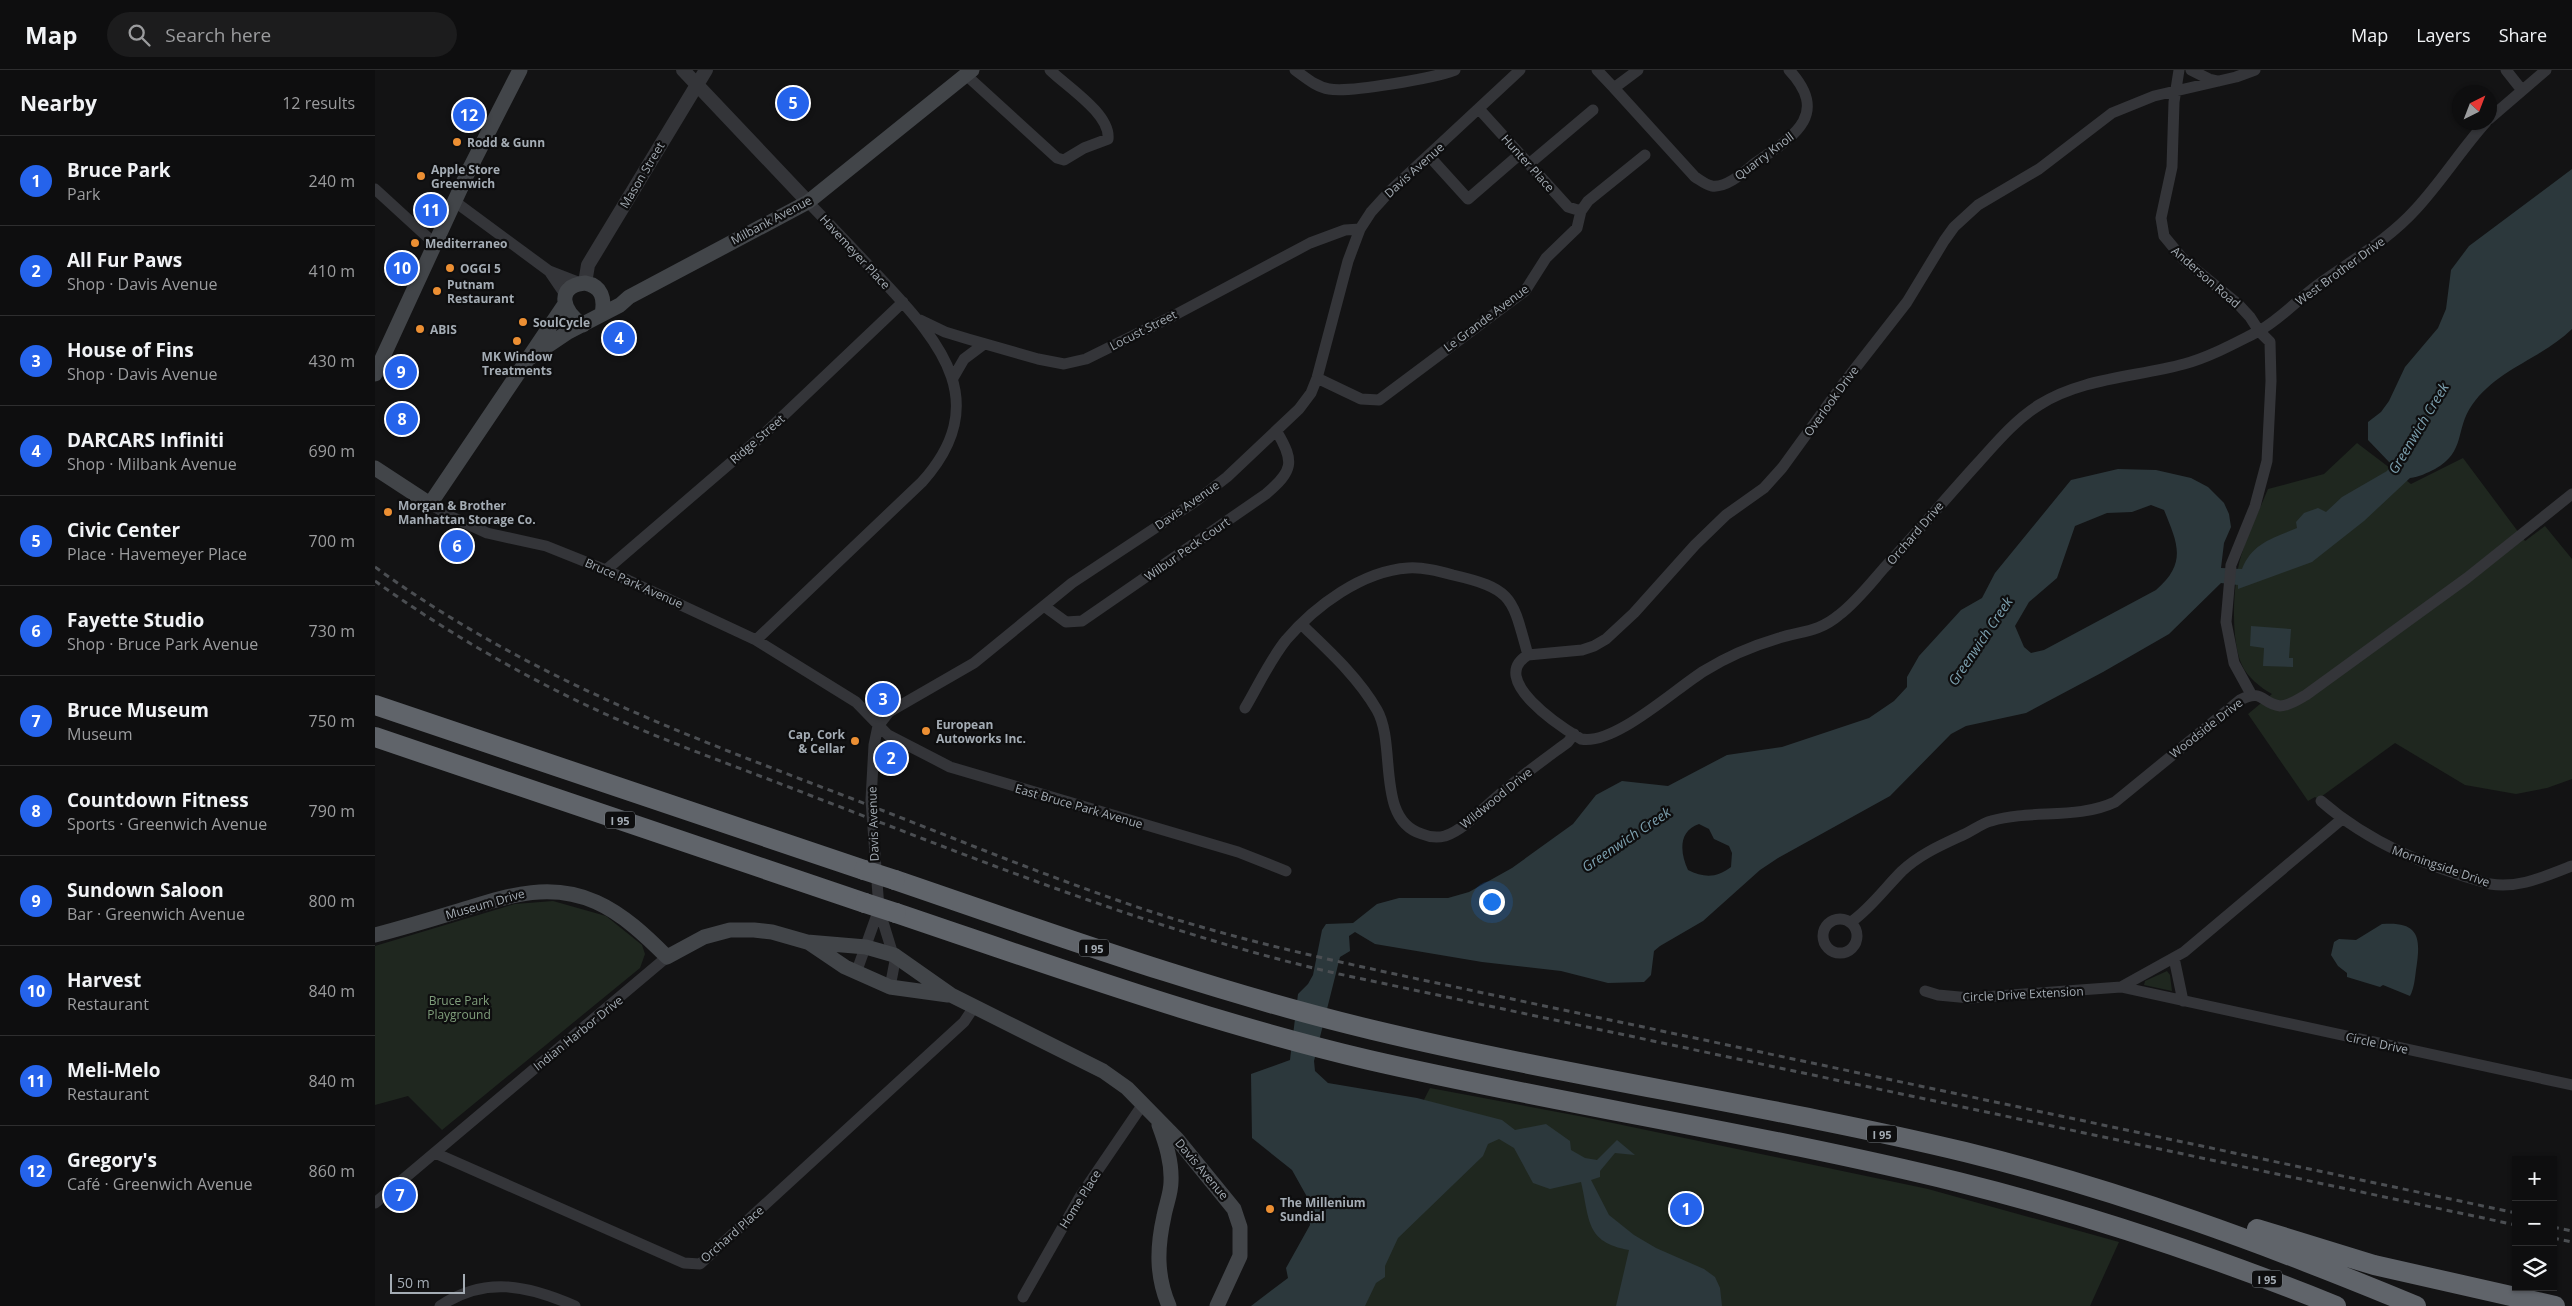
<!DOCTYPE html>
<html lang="en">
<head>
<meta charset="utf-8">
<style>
	body { margin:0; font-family:"Open Sans",sans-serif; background:#1c1c1d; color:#f1f3f6 }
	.controls { position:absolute; right:15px; bottom:15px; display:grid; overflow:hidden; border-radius:0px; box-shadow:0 1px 4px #0004 }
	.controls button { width:45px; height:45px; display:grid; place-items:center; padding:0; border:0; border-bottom:1px solid #2e2e2f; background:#0e0e0f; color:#f1f3f6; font:25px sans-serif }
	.compass { position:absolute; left:2077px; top:15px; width:45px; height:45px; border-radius:50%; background:#0e0e0f; box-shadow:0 1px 4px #0004; rotate:42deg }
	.scale { position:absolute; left:15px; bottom:12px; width:75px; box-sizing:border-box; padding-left:5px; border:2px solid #a4acb4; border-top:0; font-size:14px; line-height:18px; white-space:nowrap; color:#a4acb4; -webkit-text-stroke:4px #0e0e0f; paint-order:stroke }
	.you { position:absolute; left:1116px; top:831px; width:18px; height:18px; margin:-12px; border:4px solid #fff; border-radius:50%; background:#1a73e8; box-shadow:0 0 0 8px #1a73e833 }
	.badge { display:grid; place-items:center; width:32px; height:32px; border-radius:50%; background:#2563eb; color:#fff; font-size:16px; font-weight:700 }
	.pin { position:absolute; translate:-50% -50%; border:2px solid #fff; box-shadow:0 1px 5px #0006 }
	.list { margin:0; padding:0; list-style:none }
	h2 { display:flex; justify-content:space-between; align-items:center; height:65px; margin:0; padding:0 20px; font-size:21px }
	h2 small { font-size:16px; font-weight:400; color:#9b9c9e }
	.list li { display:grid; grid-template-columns:32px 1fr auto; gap:15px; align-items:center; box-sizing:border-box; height:90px; padding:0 20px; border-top:1px solid #2e2e2f }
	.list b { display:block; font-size:19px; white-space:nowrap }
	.list p { margin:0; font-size:16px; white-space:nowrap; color:#9b9c9e }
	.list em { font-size:16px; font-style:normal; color:#9b9c9e }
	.icon { flex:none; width:28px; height:28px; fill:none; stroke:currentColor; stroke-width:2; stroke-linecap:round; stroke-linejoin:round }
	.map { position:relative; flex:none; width:2197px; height:1236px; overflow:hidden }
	header { display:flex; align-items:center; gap:30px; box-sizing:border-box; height:70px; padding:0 25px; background:#0e0e0f; border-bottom:1px solid #2e2e2f }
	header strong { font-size:24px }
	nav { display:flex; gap:28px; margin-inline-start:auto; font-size:18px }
	.search { width:350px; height:45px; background:#1c1c1d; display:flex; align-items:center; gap:12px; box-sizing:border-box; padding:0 18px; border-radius:28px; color:#9b9c9e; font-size:19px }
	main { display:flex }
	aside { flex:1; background:#0e0e0f }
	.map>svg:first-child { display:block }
	.green { fill:#1f271f }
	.water { fill:#2c383c; fill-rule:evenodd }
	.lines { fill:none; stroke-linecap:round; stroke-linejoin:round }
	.minor { stroke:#343539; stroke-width:11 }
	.tertiary { stroke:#343539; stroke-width:14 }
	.secondary { stroke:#424549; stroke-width:15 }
	.motorway { stroke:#60646a; stroke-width:20 }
	.rail { stroke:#4b4e52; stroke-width:3; stroke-dasharray:6 5; stroke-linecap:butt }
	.motorway-bridge { stroke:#60646a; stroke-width:20 }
	.poi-dot { fill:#ec8f33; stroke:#0e0e0f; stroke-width:2 }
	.labels { text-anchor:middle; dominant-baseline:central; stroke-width:4.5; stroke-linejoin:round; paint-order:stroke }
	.shield { fill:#0e0e0f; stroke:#777d82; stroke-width:1 }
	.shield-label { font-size:11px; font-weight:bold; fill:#a4acb4 }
	.poi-label { font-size:12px; font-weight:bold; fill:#a4acb4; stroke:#0e0e0f; text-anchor:start }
	.street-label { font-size:12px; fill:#a4acb4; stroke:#0e0e0f }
	.park-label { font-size:12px; fill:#809f7c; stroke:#0e0e0f }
	.water-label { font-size:14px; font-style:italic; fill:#7ca0af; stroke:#0e0e0f }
</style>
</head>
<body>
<header>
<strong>Map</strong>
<div class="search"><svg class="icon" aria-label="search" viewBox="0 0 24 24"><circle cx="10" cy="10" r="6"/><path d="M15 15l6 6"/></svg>Search here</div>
<nav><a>Map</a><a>Layers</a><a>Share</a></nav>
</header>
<main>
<aside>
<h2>Nearby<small>12 results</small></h2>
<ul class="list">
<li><span class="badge">1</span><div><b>Bruce Park</b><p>Park</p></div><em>240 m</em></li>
<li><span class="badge">2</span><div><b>All Fur Paws</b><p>Shop · Davis Avenue</p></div><em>410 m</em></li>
<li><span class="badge">3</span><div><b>House of Fins</b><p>Shop · Davis Avenue</p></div><em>430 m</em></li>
<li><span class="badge">4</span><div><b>DARCARS Infiniti</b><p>Shop · Milbank Avenue</p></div><em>690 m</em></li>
<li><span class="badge">5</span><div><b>Civic Center</b><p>Place · Havemeyer Place</p></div><em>700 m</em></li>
<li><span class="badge">6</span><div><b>Fayette Studio</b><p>Shop · Bruce Park Avenue</p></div><em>730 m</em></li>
<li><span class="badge">7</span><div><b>Bruce Museum</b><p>Museum</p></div><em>750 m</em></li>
<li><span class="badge">8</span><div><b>Countdown Fitness</b><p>Sports · Greenwich Avenue</p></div><em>790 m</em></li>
<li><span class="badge">9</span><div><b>Sundown Saloon</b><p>Bar · Greenwich Avenue</p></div><em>800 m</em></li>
<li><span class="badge">10</span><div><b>Harvest</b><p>Restaurant</p></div><em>840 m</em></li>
<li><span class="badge">11</span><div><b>Meli-Melo</b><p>Restaurant</p></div><em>840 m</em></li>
<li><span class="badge">12</span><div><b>Gregory's</b><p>Café · Greenwich Avenue</p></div><em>860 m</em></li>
</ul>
</aside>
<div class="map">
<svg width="2197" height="1236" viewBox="0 0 2197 1236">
	<rect width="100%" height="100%" fill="#131314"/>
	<path class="green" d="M 1982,373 L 2036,414 L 2088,388 L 2150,471 L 2170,456 L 2197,489 L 2197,709 L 2172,718 L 2141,724 L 2090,715 L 2020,673 L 1943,729 L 1940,727 L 1933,731 L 1873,644 L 1897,624 C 1886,618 1872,607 1867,595 C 1855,569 1858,513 1866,486 C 1873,463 1884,441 1893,419 L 1949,404 Z
		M 178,831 L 231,846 L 267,875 L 270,884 L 265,898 L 67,1060 L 33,1026 L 0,1035 L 0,876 L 140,834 Z
		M 1792,901 L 1795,905 L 1797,921 L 1769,915 L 1770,911 Z
		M 1055,1018 L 1209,1047 L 1553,1119 L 1744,1172 L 1715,1236 L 943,1236 Z"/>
	<path class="water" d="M 2197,99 L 2197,259 C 2166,289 2122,299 2097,335 C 2080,359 2091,382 2060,399 C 2052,403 2044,407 2035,408 L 1989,451 L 1937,492 L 1863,519 L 1863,515 L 1846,513 L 1794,564 L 1728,602 L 1651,643 L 1591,656 L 1576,664 L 1515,726 L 1403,788 L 1385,800 L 1328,851 L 1285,876 L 1279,881 L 1276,905 L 1269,912 L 1233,913 L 1186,901 L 1107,892 L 1000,874 L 980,862 L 974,866 L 975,881 L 965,887 L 939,991 L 940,1001 L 953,1013 L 1042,1028 L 1127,1050 L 1140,1060 L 1171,1054 L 1195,1071 L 1196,1080 L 1210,1088 L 1222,1090 L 1242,1070 L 1260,1085 L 1240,1083 L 1225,1101 L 1225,1107 L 1216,1110 L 1234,1145 L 1259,1165 L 1281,1178 L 1329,1199 L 1340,1207 L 1345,1218 L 1347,1236 L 1241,1236 L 1254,1180 C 1210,1172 1215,1150 1206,1112 L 1175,1119 L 1158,1113 L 1139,1078 L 1124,1069 L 1113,1074 L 1108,1086 L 1023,1168 L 1010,1196 L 1010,1207 L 1001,1213 L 990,1236 L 876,1236 L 913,1208 L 911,1198 L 935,1155 L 931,1125 L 917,1100 L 877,1068 L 876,1004 L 915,990 L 923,924 L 933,914 L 938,905 L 947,860 L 951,854 L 978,853 L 1002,834 L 1024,828 L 1073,828 L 1094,822 L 1137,798 L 1198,754 L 1221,725 L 1247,711 L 1293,716 L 1352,685 L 1407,677 L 1494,648 L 1519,631 L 1532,617 L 1532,607 L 1544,586 L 1586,540 L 1607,528 L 1620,503 L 1696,410 L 1743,399 L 1781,400 L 1816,408 L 1833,417 L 1849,433 L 1854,444 L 1856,457 L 1849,473 L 1846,498 L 1867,499 C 1877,473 1898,468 1922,458 L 1921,452 L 1929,443 L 1943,438 L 1951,442 L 1967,427 L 2012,401 L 2016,394 L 1993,370 L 1993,352 L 2006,342 L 2014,331 L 2030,297 L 2063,258 L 2071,239 L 2076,200 L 2094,176 ZM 1776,435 L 1789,440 C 1802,472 1813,493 1781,520 L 1669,580 L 1656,583 L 1649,577 L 1640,556 L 1654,532 L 1682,508 L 1700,456 L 1732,443 L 1757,442 ZM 1324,754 L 1334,759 L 1339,769 L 1354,776 L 1357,783 L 1356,797 C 1342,808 1329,808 1313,800 C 1305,783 1303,761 1324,754 Z
		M 1876,556 L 1916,559 L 1914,588 L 1918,588 L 1918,597 L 1888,596 L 1889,578 L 1875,576 Z
		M 2007,854 C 2045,851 2046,868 2041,900 C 2040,908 2039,919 2035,926 L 2008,915 L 2005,917 L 1972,907 L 1972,903 L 1963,896 L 1956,885 L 1959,872 L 1964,869 L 1981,870 Z"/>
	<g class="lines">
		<path class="minor" d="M 920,0 C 930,7 941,17 954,19 C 974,23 1059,8 1080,0
			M 1222,0 L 1239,18
			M 1263,0 L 1239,18 L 1320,107 C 1325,110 1331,115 1337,116 C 1352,118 1369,102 1380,93 C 1418,67 1456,45 1414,0
			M 1804,0 L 1799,32 L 1797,97 L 1786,148 L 1789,166 L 1808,189 L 1863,234 L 1875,247 L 1884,261 C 1860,273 1835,287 1809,294 C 1761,307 1706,308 1664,335 C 1640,350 1621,373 1602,394 C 1571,428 1541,464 1509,498 C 1495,514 1481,532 1464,545 C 1444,562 1427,561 1404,568 C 1377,576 1353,586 1329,601 C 1300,619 1239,676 1206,669 C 1186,657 1112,609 1153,585 L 1207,580 L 1219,576 L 1231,569 L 1259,543 L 1320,475 L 1351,445 L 1389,418 L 1407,398 L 1468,314 L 1532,232 L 1569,171 L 1579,157 L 1603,135 L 1664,99 L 1737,43 L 1779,26 L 1861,7 L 1880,0
			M 1816,0 L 1834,9 L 1843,11
			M 2131,0 L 2146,19
			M 591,5 L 682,88 L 689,90 L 709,78 L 733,69 C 736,44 691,16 675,0
			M 1104,39 L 1193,137 L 1206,141
			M 2114,49 L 2171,0
			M 1054,86 L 1093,129 L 1145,84
			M 1154,94 L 1218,40
			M 0,119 L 60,174
			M 79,131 L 174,201 L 205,213
			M 174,201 L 191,226
			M 545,250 L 570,262 L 593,269 L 663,289 L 689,294 L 711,289 L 798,246 L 935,173 L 970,160 L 985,159
			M 578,308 L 589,289 L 609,274
			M 942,308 L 986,329 L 1004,330 L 1150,221 L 1171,188 L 1202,158 L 1206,141 L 1213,131 L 1270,85
			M 55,434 L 77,447 L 112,463 L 171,476 L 231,500 L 381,570 L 481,632 L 513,665 L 575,697 L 863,782 L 911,801
			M 231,500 L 388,365 L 528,232
			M 669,536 L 691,552 L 707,551 L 891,424 C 918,401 920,392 902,362
			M 927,555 C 954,581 983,607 1002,640 C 1022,675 1000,750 1047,764 C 1054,767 1062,768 1070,766 C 1090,759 1108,738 1124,725 C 1146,706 1170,689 1193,672 L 1199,664
			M 381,570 L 547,412 C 617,334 568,275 509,212 C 484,185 458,158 433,132
			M 1876,624 L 1859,593 L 1851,552 L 1856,495 L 1880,436 L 1892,391 L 1896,311 L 1895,272 L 1884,261 C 1907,248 1923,229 1944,214 C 1977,190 2013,170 2041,139 C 2066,112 2086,80 2111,52
			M 870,638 C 883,616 895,590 911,570 C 940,536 987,501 1033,498 C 1048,497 1063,501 1078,505 C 1139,519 1137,528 1153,585
			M 1946,731 C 1994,773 2053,797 2115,814 C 2144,819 2170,806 2197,796
			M1448 866a17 17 0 1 1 34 0a17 17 0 1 1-34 0Z
			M 1476,852 C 1495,839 1510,818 1527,801 C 1546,783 1569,774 1592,763 C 1600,759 1608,753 1616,751 C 1656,739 1702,750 1740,732 L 1865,630 C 1889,618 1886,634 1905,636 C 1914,636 1924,629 1931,625 L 2092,508 L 2197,424
			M 1799,888 L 1808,931
			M 481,903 L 504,839
			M 515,917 L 520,891 L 504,839 L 496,730 L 499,675 L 503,656 L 514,642 L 599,593 L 697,513 L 821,431 L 852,407 L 924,339 L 936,323 L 942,308 L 973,191 L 985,159 L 996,142 L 1016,120 L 1145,0
			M 1746,917 L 1809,882 L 1967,749
			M 1550,921 L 1563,925 L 1595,928 L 1746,917 L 2197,1015
			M 60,1083 L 309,1193 L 325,1194 L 589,952 L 599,937
			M 0,1133 L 292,887
			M 648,1227 L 706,1125 L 768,1034
			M 65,1236 C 110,1206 152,1215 200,1236"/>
		<path class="tertiary" d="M 308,0 L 433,132
			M 210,213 L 213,195 L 331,0"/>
		<path class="secondary" d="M 208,255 C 187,242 180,216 210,213 C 227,216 230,229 227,244
			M 153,289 L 193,262 L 245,235 L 254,227 L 433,132 L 597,0
			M 0,304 L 94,100 L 145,0
			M 0,398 L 55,434 L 190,234
			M 0,865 C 27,858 54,850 80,842 C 127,828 172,810 221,832 C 248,844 271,866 292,887 L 329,867 L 355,860 L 379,860 L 397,862 L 432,872 L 491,877 L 519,885 L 576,925 L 728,1001 L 752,1018 L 802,1069 L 859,1139 L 865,1157 L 865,1186 L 842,1236
			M 433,872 L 470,897 L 515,917 L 573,925
			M 784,1055 C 791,1074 797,1092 796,1112 C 796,1123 791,1135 789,1146 C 782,1177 781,1206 794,1236"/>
		<path class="motorway" d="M 0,635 L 489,800
			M 0,667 L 490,833
			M 520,810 C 678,864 835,921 998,960 C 1194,1007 1394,1035 1590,1082 C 1745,1120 1894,1175 2041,1236
			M 521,843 C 678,896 833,952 994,990 C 1189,1035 1388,1064 1583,1112 C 1712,1144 1837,1186 1961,1236
			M 1882,1159 L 1999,1195 L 2180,1236"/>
		<path class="rail" d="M 0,497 C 150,606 307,664 478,729 C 574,766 670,806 768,839 C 862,870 959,891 1057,912 L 2141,1143
			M 0,511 C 74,564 154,610 237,647 C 304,677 374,701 442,728 C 614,794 784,863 964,904 L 2141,1155
			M 2178,1157 L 2197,1161
			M 2178,1168 L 2197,1172"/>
		<path class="motorway-bridge" d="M 489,800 L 520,810
			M 490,833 L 521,843"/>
	</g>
	<g class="poi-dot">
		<circle cx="82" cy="72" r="5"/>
		<circle cx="46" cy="106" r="5"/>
		<circle cx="40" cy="173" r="5"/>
		<circle cx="75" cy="198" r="5"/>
		<circle cx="62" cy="221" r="5"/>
		<circle cx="148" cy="252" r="5"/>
		<circle cx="45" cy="259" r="5"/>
		<circle cx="142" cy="271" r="5"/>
		<circle cx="13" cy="442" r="5"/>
		<circle cx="551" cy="661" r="5"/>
		<circle cx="480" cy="671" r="5"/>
		<circle cx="895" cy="1139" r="5"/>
	</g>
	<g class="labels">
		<g class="shield">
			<rect x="230" y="741.5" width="30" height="17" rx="4"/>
			<rect x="704" y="869.5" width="30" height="17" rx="4"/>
			<rect x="1492" y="1055.5" width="30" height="17" rx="4"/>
			<rect x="1877" y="1200.5" width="30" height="17" rx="4"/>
		</g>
		<g class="shield-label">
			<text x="245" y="750">I 95</text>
			<text x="719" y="878">I 95</text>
			<text x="1507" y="1064">I 95</text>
			<text x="1892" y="1209">I 95</text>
		</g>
		<g class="poi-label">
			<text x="92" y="72">Rodd &amp; Gunn</text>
			<text x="56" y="99">Apple Store<tspan x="56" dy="14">Greenwich</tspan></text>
			<text x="50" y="173">Mediterraneo</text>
			<text x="85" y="198">OGGI 5</text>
			<text x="72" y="214">Putnam<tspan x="72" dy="14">Restaurant</tspan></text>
			<text x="158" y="252">SoulCycle</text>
			<text x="55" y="259">ABIS</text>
			<text x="142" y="286" text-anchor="middle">MK Window<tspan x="142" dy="14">Treatments</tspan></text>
			<text x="23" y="435">Morgan &amp; Brother<tspan x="23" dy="14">Manhattan Storage Co.</tspan></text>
			<text x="561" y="654">European<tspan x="561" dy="14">Autoworks Inc.</tspan></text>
			<text x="470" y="664" text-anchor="end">Cap, Cork<tspan x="470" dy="14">&amp; Cellar</tspan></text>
			<text x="905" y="1132">The Millenium<tspan x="905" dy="14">Sundial</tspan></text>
		</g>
		<g class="street-label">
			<text transform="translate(1389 86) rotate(-37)">Quarry Knoll</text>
			<text transform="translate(1153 93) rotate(48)">Hunter Place</text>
			<text transform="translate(1039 100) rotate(-42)">Davis Avenue</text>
			<text transform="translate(267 105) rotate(-59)">Mason Street</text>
			<text transform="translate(396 150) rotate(-28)">Milbank Avenue</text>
			<text transform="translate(480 182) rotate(47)">Havemeyer Place</text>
			<text transform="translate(1965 201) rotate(-36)">West Brother Drive</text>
			<text transform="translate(1831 207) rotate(41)">Anderson Road</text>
			<text transform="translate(1111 248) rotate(-37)">Le Grande Avenue</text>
			<text transform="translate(768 260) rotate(-27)">Locust Street</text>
			<text transform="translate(1456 331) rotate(-54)">Overlook Drive</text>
			<text transform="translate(382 369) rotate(-41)">Ridge Street</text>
			<text transform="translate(812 435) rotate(-35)">Davis Avenue</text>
			<text transform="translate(1540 463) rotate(-49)">Orchard Drive</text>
			<text transform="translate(812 479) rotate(-35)">Wilbur Peck Court</text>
			<text transform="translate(259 513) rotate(24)">Bruce Park Avenue</text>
			<text transform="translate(1831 658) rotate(-38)">Woodside Drive</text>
			<text transform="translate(1121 728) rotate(-39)">Wildwood Drive</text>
			<text transform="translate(704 736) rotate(16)">East Bruce Park Avenue</text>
			<text transform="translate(498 754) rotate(-92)">Davis Avenue</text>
			<text transform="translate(2066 796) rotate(19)">Morningside Drive</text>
			<text transform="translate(110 834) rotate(-16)">Museum Drive</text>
			<text transform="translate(1648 924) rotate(-3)">Circle Drive Extension</text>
			<text transform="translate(203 963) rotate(-39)">Indian Harbor Drive</text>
			<text transform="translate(2002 973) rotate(12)">Circle Drive</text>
			<text transform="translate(827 1099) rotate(50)">Davis Avenue</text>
			<text transform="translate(705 1129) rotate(-58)">Home Place</text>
			<text transform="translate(357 1164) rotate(-41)">Orchard Place</text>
		</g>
		<g class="park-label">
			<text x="84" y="930">Bruce Park<tspan x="84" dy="14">Playground</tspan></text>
		</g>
		<g class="water-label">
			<text transform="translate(2043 358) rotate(-59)">Greenwich Creek</text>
			<text transform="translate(1605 571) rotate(-56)">Greenwich Creek</text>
			<text transform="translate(1251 769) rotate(-34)">Greenwich Creek</text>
		</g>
	</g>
</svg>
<div class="controls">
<button>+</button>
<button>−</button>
<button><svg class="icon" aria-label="layers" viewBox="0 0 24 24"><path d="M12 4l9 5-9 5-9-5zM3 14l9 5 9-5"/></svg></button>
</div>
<svg class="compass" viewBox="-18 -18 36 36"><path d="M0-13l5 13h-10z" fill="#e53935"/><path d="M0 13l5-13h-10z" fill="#9b9c9e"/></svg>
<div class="scale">50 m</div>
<div class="you"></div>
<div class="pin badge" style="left:1311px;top:1139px">1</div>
<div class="pin badge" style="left:516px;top:688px">2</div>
<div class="pin badge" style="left:508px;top:629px">3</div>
<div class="pin badge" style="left:244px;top:268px">4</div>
<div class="pin badge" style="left:418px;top:33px">5</div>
<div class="pin badge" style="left:82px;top:476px">6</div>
<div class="pin badge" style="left:25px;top:1125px">7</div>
<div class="pin badge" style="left:27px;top:349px">8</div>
<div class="pin badge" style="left:26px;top:302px">9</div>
<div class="pin badge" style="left:27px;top:198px">10</div>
<div class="pin badge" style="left:56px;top:140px">11</div>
<div class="pin badge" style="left:94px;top:45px">12</div>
</div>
</main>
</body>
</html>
